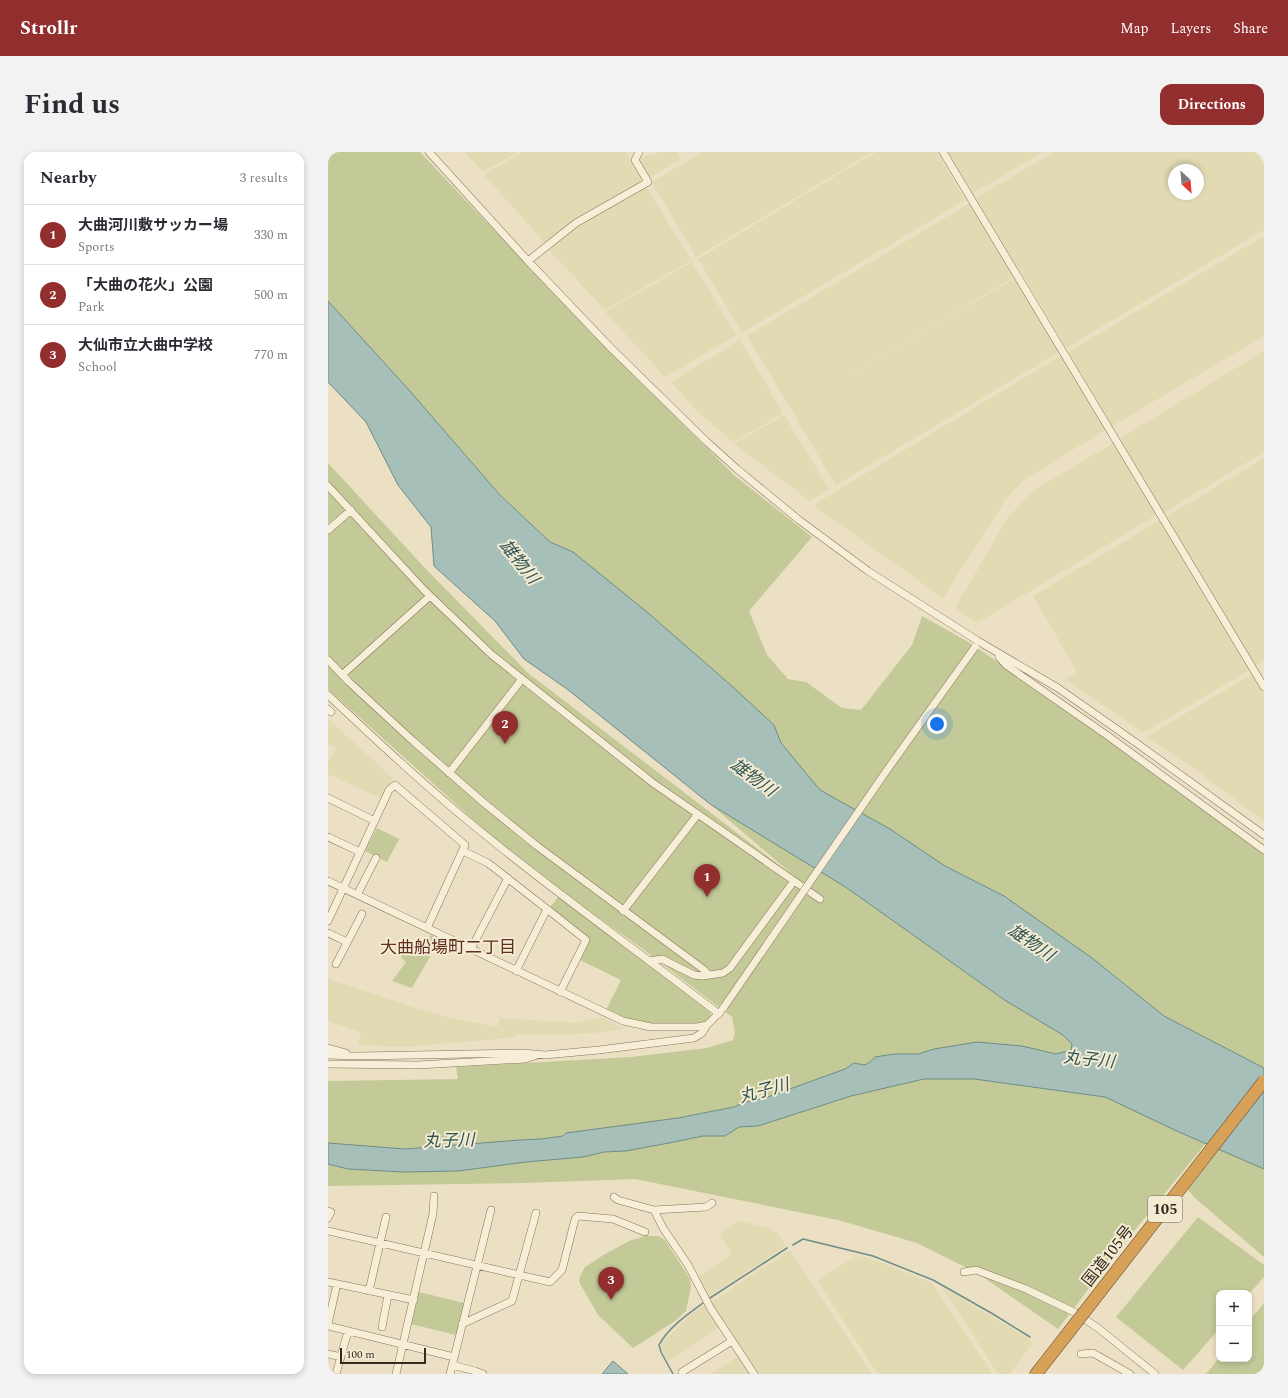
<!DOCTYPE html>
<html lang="en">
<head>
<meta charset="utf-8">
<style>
	body { margin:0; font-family:Spectral,"Noto Sans JP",serif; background:#f2f2f3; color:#2b2b33 }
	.controls { position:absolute; right:12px; bottom:12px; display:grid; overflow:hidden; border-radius:8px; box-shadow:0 2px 6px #0003 }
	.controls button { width:36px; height:36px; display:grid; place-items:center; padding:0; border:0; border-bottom:1px solid #e1e1e2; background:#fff; color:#2b2b33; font:20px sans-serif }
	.compass { position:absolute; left:840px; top:12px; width:36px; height:36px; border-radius:50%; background:#fff; box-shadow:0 2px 6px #0003; rotate:154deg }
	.scale { position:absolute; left:12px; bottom:10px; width:86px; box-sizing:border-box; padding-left:4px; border:2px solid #362a1f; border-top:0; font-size:11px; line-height:14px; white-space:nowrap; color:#362a1f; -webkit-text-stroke:3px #f4ebd3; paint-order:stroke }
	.you { position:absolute; left:609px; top:572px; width:14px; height:14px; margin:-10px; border:3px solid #fff; border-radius:50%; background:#1a73e8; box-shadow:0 0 0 6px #1a73e833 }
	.badge { display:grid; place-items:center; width:26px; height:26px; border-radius:50%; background:#922e2e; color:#fff; font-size:13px; font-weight:700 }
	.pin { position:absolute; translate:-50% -33px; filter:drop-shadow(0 1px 2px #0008) }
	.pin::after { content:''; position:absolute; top:21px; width:14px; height:12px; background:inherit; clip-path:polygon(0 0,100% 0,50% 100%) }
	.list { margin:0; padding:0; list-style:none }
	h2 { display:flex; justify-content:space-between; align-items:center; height:52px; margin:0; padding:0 16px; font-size:17px }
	h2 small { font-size:13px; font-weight:400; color:#7c7c81 }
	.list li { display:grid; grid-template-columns:26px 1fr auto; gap:12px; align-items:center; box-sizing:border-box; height:60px; padding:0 16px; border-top:1px solid #e1e1e2 }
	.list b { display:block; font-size:15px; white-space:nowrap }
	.list p { margin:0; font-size:13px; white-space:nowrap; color:#7c7c81 }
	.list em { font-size:13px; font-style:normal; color:#7c7c81 }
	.map { position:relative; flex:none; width:936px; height:1222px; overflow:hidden; border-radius:12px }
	header { display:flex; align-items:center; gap:24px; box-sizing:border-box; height:56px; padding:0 20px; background:#922e2e; color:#fff }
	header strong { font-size:19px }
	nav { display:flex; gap:22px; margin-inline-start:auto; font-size:14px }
	.intro { display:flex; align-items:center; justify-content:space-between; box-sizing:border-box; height:96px; padding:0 24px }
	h1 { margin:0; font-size:28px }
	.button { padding:10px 18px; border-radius:12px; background:#922e2e; color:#fff; font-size:14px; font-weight:700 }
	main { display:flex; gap:24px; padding:0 24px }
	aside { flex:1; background:#fff; border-radius:12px; box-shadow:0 2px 6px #0003 }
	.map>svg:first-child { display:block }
	.farmland { fill:#e1dab2; fill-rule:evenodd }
	.green { fill:#c3ca98 }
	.water { fill:#a6bfb8; stroke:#6d8d85 }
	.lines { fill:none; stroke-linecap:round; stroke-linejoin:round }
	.stream { stroke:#6d8d85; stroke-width:1.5 }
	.street-casing { stroke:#86725b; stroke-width:8 }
	.highway-casing { stroke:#54402f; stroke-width:13 }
	.street { stroke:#f7eed7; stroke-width:7 }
	.highway { stroke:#d7a158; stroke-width:12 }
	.street-bridge-casing { stroke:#86725b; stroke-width:8; stroke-linecap:butt }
	.highway-bridge-casing { stroke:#54402f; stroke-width:13; stroke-linecap:butt }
	.street-bridge { stroke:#f7eed7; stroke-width:7 }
	.highway-bridge { stroke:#d7a158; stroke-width:12 }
	.labels { text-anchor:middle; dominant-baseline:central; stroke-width:4; stroke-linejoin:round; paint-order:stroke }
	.shield { fill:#f4ebd3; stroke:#6f6455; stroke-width:1 }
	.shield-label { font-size:15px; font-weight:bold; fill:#362a1f }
	.street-label { font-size:16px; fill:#362a1f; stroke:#f4ebd3 }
	.water-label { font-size:17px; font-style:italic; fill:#2e5553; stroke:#f4ebd3 }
	.neighbourhood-label { font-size:17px; fill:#612e20; stroke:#f4ebd3 }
</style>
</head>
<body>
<header>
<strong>Strollr</strong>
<nav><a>Map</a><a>Layers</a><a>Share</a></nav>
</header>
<div class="intro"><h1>Find us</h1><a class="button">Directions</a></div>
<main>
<aside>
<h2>Nearby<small>3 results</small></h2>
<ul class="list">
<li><span class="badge">1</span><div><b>大曲河川敷サッカー場</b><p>Sports</p></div><em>330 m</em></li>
<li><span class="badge">2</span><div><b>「大曲の花火」公園</b><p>Park</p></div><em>500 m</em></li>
<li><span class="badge">3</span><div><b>大仙市立大曲中学校</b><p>School</p></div><em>770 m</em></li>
</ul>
</aside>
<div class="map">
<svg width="936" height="1222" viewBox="0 0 936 1222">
	<rect width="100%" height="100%" fill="#ece0c4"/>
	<path class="farmland" d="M 136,0 L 190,0 L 155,20 Z
		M 194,0 L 298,0 L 315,29 L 248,67 L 218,92 L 156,23 Z
		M 333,0 L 349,0 L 352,7 L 321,26 L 311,8 L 311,6 Z
		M 375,0 L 544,0 L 368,105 L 324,30 Z
		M 548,0 L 609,0 L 637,48 L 414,181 L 370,107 Z
		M 620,0 L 715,0 L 645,41 Z
		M 726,0 L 928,0 L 936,14 L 936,78 L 738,196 L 648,46 ZM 846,18 L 870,18 L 870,42 L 846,42 Z
		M 318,34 L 363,108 L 277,158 L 220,97 L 250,74 Z
		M 642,51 L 686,125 L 494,240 L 687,126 L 731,200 L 508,333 L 419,184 Z
		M 936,84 L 936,184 L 784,274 L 740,200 Z
		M 364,110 L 408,183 L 337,225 L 277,160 Z
		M 412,188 L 455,261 L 405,290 L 371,261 L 343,230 Z
		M 936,199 L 936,300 L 835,361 L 791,287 Z
		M 734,203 L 777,278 L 696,328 L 678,347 L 615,446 L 489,356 L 487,352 Z
		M 456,263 L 501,337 L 482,349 L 406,292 Z
		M 787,290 L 830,362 L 649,471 L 627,456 L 679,367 L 703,340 Z
		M 936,306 L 936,509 L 927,514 L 838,365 Z
		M 832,368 L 921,518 L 815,581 L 737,527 L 749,520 L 705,444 Z
		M 924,522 L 936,541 L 936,669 L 857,610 L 818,585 Z
		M 0,567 L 65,626 L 54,647 L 0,622 L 0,610 L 8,596 L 0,592 Z
		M 0,827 L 90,857 L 127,867 L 169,875 L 172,866 L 250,871 L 273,865 L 297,877 L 266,881 L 223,883 L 192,882 L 181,886 L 75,895 L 29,893 L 33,880 L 0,869 Z
		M 410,1069 L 441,1076 L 449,1081 L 458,1094 L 380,1145 L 369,1126 L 404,1102 L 391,1082 Z
		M 462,1098 L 544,1222 L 431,1222 L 383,1150 Z
		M 528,1104 L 541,1106 L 604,1131 L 665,1222 L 550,1222 L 489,1129 Z
		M 614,1135 L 700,1186 L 705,1191 L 682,1222 L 670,1222 Z
		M 376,1153 L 391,1176 L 340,1209 L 334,1198 L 333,1192 L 336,1188 L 361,1164 Z
		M 410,1204 L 421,1222 L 383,1222 Z"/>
	<path class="green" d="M 0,0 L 92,0 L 268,186 L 407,324 L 484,385 L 421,459 L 439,503 L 460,527 L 478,530 L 514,556 L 533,558 L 584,493 L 594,464 L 642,491 L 766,576 L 936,703 L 936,916 L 836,864 L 764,806 L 617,714 L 562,677 L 492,638 L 453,591 L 446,573 L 245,401 L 222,390 L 171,342 L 0,149 Z
		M 0,311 L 96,415 L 200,521 L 472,729 L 382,652 L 519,736 L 678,849 L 735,883 L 744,892 L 743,898 L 728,902 L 694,894 L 606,897 L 590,902 L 566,902 L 536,913 L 526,911 L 517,917 L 437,946 L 418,950 L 406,955 L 350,966 L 213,987 L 192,988 L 77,997 L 0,991 L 0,929 L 130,927 L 128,915 L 303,905 L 379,896 L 405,888 L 407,881 L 404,865 L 308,792 L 225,734 L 159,680 L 0,537 Z
		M 49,676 L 71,687 L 59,710 L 37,699 Z
		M 231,744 L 382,860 L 383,864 C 381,867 379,869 376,870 C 360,876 317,872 301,868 C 293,866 286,861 278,858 L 293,828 L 252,808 L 262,787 L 222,755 Z
		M 103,783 L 109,787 L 106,793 L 108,794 L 84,836 L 64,829 L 78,810 L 73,805 L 73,798 L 75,794 L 81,798 L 89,787 L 98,791 Z
		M 596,927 L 646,927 L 777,945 L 878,991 L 784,1106 L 730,1177 L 649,1121 L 589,1091 L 510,1068 L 307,1027 L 196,1031 L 0,1034 L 0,1012 L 20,1017 L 76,1020 L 130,1019 L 198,1010 L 255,1005 L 276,1000 L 298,999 L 375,984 L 397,984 L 411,975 L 430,974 L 523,944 Z
		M 891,997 L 936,1017 L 936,1105 L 868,1047 L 860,1038 Z
		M 870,1065 L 936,1113 L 936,1125 L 921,1142 L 891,1141 L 891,1177 L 855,1218 L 788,1165 Z
		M 317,1084 L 330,1084 L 337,1088 L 362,1127 L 363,1135 L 358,1159 L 347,1169 L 305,1196 L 270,1163 L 251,1130 L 252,1124 L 257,1115 L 277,1102 L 301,1089 Z
		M 91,1140 L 136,1151 L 128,1183 L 83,1172 Z
		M 936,1151 L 936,1222 L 878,1222 L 891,1206 L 921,1207 L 921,1169 Z"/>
	<path class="water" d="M 0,149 L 81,238 L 171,342 L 222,390 L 245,400 L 319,460 L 405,535 L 446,573 L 453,591 L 492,638 L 562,677 L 617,714 L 676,744 L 764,806 L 836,864 L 936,916 L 936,1017 L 851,980 L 777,945 L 646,927 L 596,927 L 523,944 L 430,974 L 411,975 L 397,984 L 375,984 L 341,991 L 298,999 L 276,1000 L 255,1005 L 198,1010 L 130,1019 L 76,1020 L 20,1017 L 0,1012 L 0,991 L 77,997 L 192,988 L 213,987 L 235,984 L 238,981 L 350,966 L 406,955 L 418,950 L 437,946 L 517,917 L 526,911 L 536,913 L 541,911 L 547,905 L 566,902 L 590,902 L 606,897 L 649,890 L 694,894 L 728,902 L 743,898 L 744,892 L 735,883 L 678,849 L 519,736 L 382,652 L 239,537 L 196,507 L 167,469 L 106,414 L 103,375 L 70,333 L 38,270 L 0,230 Z
		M 285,1209 L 300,1222 L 274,1222 Z"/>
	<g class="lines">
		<path class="stream" d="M 465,1093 L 475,1087 L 545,1104 L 605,1128 L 665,1162 L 702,1185
			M 382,1146 L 459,1096
			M 345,1222 L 333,1200 L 331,1193 C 340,1176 360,1162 375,1151"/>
		<defs>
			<path id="street" d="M 101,0 L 200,109 L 282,195 L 379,290 L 409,317 L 471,368 L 540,419 L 650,489 L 730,536 L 807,590 L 936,683
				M 615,0 L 936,535
				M 200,109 L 248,71 L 320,30 L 307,8 L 311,0
				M 0,334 L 96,438 L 164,503 L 325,631 L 492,747
				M 0,378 L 23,358
				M 671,505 L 678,513 L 780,584 L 936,698
				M 0,508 L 21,530 L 85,589 L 156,651 L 209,694 L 375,817 L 381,823
				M 14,523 L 102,444
				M 0,543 C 49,589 98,635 151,678 C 229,742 311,800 391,862
				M 0,557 L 3,560
				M 121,621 L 194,527
				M 0,646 L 47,669
				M 0,685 L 32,700
				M 135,699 L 160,711 L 219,757 L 188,819
				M 0,729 L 295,869 L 323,875 L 369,875 L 379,873 L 393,859
				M 29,743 L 48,706
				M 219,757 L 258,788 L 232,840
				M 295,759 L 370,662
				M 0,769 L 61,638 L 67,633 L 137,693 L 99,776
				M 0,781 L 19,790
				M 143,797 L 180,726
				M 322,809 L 334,807 L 366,823 L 375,824 L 395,821 L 402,816 L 466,729
				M 8,812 L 34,762
				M 0,896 L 18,901
				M 0,903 L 32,904 L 195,901 L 217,903 L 271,898 L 366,886 L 374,881 L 379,873
				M 0,912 L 90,913 L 197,907 L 207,904
				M 286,1045 L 290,1048 L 326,1058 L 335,1076 L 360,1113 L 383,1157 L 426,1222
				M 326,1058 L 378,1055 L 384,1051
				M 0,1059 L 3,1060 L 0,1066
				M 0,1079 L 222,1130 L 234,1118 L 247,1067 L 250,1064 L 285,1067 L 317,1080
				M 636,1120 L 648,1118 L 698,1137 L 746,1160 L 770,1176 L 827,1222
				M 0,1130 L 86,1148
				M 41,1139 L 58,1065
				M 0,1172 L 9,1132
				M 134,1172 L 184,1149 L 208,1061
				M 0,1174 L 126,1205
				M 54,1175 L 60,1143
				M 0,1202 L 13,1205
				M 753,1202 L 765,1201 L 802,1222
				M 124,1213 L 147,1219 L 155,1222
				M 354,1220 L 404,1189
				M 8,1222 L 20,1179
				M 68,1222 L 105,1062 L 106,1044
				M 122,1222 L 163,1058"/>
			<path id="highway" d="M 708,1222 L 737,1185"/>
		</defs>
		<use href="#street" class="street-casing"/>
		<use href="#highway" class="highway-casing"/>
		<use href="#street" class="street"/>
		<use href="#highway" class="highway"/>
		<defs>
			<path id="street-bridge" d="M 396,855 L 559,618 L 647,495"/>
			<path id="highway-bridge" d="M 737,1185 L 936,929"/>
		</defs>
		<use href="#street-bridge" class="street-bridge-casing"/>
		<use href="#highway-bridge" class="highway-bridge-casing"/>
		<use href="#street-bridge" class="street-bridge"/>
		<use href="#highway-bridge" class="highway-bridge"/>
	</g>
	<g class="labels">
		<rect class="shield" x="820" y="1044" width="34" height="26" rx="3"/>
		<g class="shield-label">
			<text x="837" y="1057">105</text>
		</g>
		<g class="street-label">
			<text transform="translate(780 1104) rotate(-52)">国道105号</text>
		</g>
		<g class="water-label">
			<text transform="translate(191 410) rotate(51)">雄物川</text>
			<text transform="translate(425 626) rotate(36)">雄物川</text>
			<text transform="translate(703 791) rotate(34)">雄物川</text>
			<text transform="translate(761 908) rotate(6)">丸子川</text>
			<text transform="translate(436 939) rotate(-15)">丸子川</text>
			<text transform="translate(121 989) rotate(-1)">丸子川</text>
		</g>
		<g class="neighbourhood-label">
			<text x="120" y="796">大曲船場町二丁目</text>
		</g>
	</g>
</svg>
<div class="controls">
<button>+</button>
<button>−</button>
</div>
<svg class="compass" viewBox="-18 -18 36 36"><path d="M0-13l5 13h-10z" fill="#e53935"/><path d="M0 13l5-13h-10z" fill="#7c7c81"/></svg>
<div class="scale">100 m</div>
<div class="you"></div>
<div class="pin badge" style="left:379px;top:745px">1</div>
<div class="pin badge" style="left:177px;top:592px">2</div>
<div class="pin badge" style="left:283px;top:1148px">3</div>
</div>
</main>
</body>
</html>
